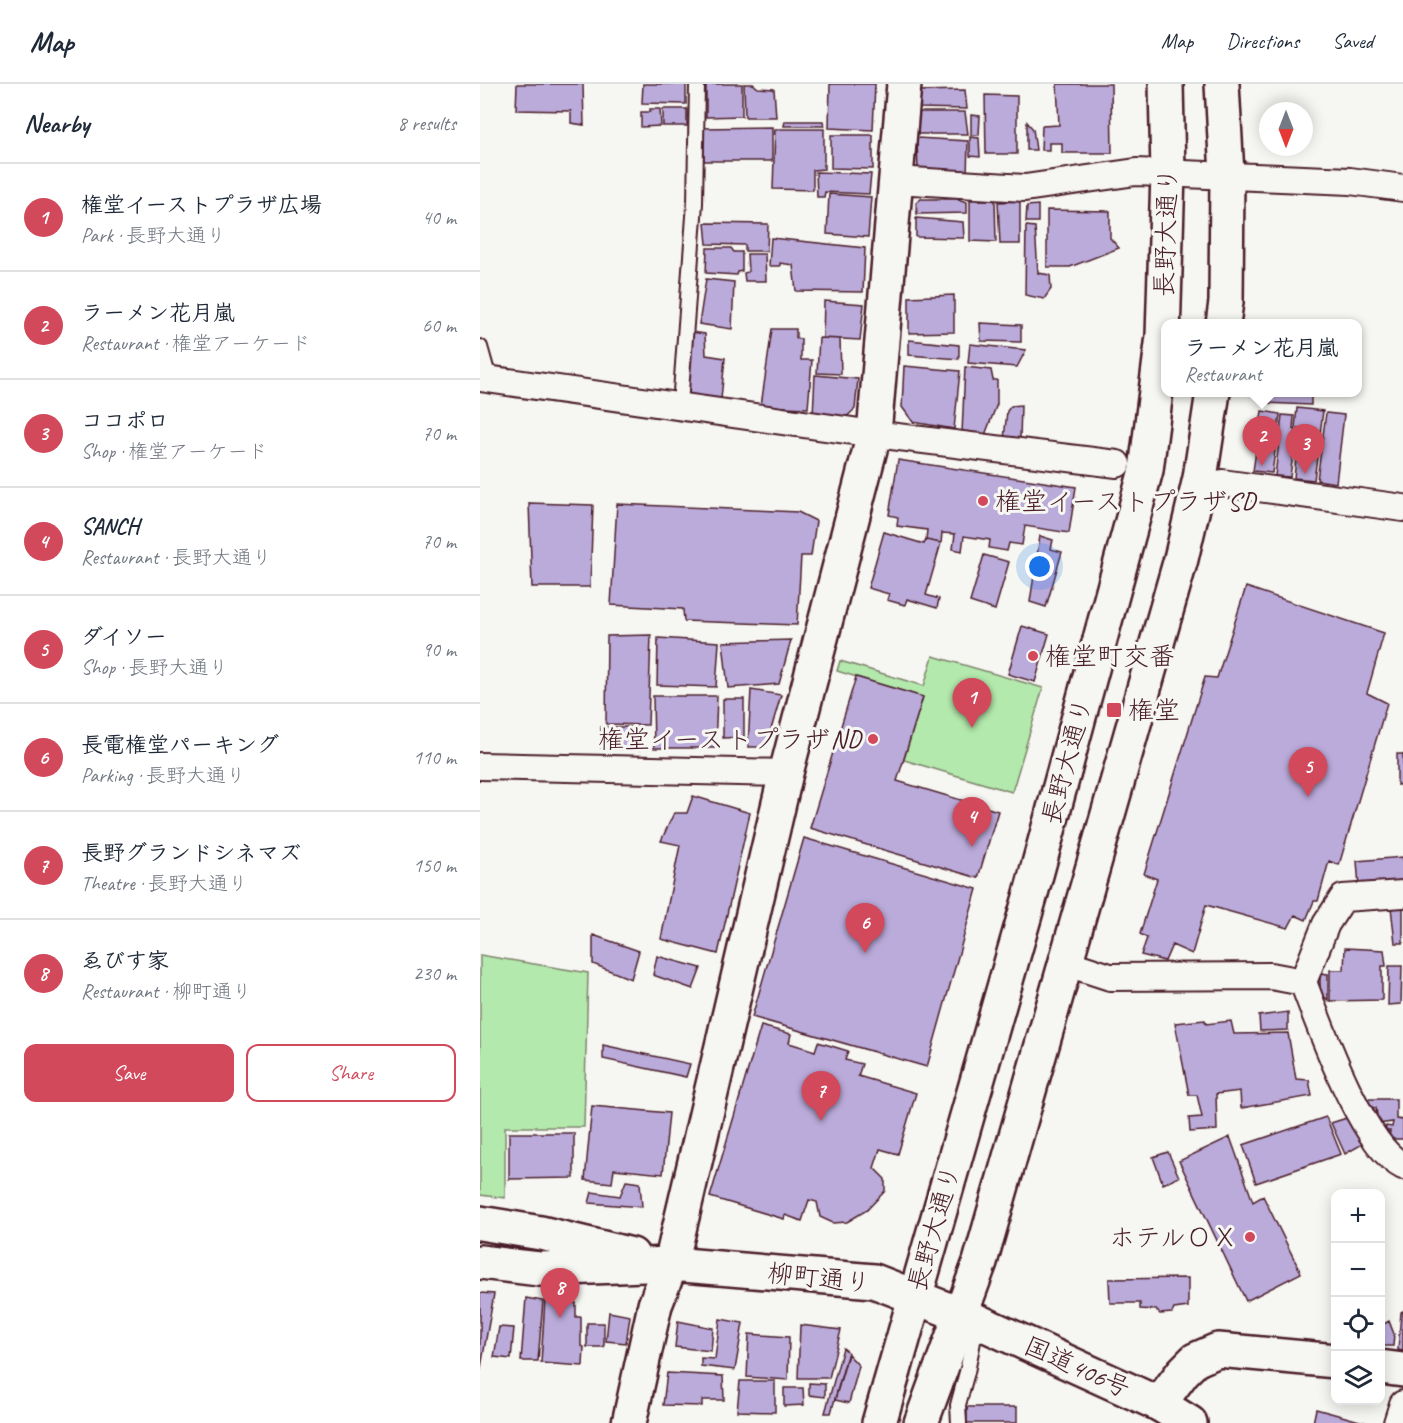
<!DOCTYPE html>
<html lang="en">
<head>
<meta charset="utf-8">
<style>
	body { margin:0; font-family:Caveat,"Klee One",sans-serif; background:#f6f6f7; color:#1f2937 }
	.controls { position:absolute; right:18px; bottom:18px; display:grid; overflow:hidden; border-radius:12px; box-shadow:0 3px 15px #0003 }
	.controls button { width:54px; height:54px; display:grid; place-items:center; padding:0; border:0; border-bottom:2px solid #e0e1e3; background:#fff; color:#1f2937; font:30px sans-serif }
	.compass { position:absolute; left:779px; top:18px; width:54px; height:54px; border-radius:50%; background:#fff; box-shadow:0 3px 15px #0003; rotate:180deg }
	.you { position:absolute; left:560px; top:483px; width:21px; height:21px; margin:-15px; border:4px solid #fff; border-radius:50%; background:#1a73e8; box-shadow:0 0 0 9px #1a73e833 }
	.badge { display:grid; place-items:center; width:39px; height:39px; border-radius:50%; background:#d1495b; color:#fff; font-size:20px; font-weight:700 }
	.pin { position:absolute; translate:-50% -50px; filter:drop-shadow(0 2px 3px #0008) }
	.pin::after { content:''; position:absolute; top:32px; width:21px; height:18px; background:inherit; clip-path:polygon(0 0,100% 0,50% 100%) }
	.popup { position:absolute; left:681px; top:235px; width:201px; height:78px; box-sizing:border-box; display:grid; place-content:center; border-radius:12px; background:#fff; filter:drop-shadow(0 2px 4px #0005); font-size:20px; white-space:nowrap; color:#747a83 }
	.popup b { font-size:22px; color:#1f2937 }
	.popup::after { content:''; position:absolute; left:50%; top:100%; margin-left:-12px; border:12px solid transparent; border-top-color:#fff }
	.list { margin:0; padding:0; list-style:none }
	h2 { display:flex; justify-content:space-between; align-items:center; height:78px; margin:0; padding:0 24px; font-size:26px }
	h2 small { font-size:20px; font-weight:400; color:#747a83 }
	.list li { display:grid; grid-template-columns:39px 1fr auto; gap:18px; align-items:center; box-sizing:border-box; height:108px; padding:0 24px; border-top:2px solid #e0e1e3 }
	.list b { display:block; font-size:22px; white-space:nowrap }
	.list p { margin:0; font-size:20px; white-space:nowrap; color:#747a83 }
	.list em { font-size:20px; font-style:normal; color:#747a83 }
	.actions { display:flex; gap:12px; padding:18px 24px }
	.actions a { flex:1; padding:14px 0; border:2px solid #d1495b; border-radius:12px; text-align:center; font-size:21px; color:#d1495b }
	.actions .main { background:#d1495b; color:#fff }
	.icon { flex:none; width:33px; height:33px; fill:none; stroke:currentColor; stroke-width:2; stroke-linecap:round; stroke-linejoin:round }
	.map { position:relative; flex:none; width:923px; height:1339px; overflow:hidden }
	header { display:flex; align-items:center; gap:36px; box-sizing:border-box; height:84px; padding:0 30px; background:#fff; border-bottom:2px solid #e0e1e3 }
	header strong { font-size:28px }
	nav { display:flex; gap:33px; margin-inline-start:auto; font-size:21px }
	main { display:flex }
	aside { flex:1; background:#fff }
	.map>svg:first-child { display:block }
	.green { fill:#b3e9ac; stroke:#7e846c; stroke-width:1.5 }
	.building { fill:#bbabdb; stroke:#4a1f2b; stroke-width:1.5 }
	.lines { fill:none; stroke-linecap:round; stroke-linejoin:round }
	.lane-casing { stroke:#4a1f2b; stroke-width:18 }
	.street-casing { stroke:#4a1f2b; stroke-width:30 }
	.secondary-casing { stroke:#4a1f2b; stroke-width:38 }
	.highway-casing { stroke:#4a1f2b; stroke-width:38 }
	.lane { stroke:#f6f6f2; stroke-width:14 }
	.street { stroke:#f6f6f2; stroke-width:26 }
	.secondary { stroke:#f6f6f2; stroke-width:33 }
	.highway { stroke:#f6f6f2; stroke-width:33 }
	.poi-dot { fill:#d1495b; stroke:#f6f6f2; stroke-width:2 }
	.labels { text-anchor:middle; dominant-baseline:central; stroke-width:6; stroke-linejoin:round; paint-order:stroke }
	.street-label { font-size:26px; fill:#4a1f2b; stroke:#f6f6f2 }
	.poi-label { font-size:26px; fill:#4a1f2b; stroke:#f6f6f2; text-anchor:start }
</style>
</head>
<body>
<header>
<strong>Map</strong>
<nav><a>Map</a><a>Directions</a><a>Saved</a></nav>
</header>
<main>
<aside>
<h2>Nearby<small>8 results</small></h2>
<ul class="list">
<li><span class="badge">1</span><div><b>権堂イーストプラザ広場</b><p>Park · 長野大通り</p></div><em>40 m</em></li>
<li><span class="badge">2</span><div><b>ラーメン花月嵐</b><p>Restaurant · 権堂アーケード</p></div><em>60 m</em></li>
<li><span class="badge">3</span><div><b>ココポロ</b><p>Shop · 権堂アーケード</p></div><em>70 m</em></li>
<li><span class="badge">4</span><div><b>SANCH</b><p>Restaurant · 長野大通り</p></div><em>70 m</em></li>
<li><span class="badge">5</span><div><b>ダイソー</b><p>Shop · 長野大通り</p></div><em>90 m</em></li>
<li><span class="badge">6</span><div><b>長電権堂パーキング</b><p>Parking · 長野大通り</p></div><em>110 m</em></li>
<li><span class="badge">7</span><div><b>長野グランドシネマズ</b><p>Theatre · 長野大通り</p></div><em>150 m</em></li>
<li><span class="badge">8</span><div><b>ゑびす家</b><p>Restaurant · 柳町通り</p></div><em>230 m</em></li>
</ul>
<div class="actions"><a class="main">Save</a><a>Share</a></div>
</aside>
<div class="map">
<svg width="923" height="1339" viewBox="0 0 923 1339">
	<rect width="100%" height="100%" fill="#f6f6f2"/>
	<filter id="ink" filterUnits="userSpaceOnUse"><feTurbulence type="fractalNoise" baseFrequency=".0167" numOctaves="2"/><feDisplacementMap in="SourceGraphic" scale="12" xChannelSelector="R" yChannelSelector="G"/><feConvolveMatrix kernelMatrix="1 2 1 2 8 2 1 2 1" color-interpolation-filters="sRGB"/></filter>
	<g filter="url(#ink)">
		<path class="green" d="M 453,572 L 563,604 L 532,708 L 424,676 L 443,613 L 357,587 L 360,577 L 444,602 Z
			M 0,871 L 108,889 L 104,1043 L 25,1043 L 25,1114 L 0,1111 Z"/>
		<path class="building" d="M 37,0 L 103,0 L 104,41 L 91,39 L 91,27 L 36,26 Z
			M 163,0 L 206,0 L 206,20 L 162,19 Z
			M 226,0 L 262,0 L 262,32 L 226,33 Z
			M 264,0 L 273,0 L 278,4 L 294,5 L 296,33 L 265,33 Z
			M 350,0 L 395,0 L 393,46 L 349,44 Z
			M 577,0 L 631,0 L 632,69 L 582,69 L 582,59 L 569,59 L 569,66 L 561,66 L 562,42 L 579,41 Z
			M 485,6 L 487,25 L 438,24 L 438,7 Z
			M 505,11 L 537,12 L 537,70 L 506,70 Z
			M 170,25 L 180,25 L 181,42 L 161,43 L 161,28 L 170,28 Z
			M 183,25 L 207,25 L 207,42 L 183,42 Z
			M 437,28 L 485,28 L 488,50 L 436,50 Z
			M 491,31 L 500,32 L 499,51 L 491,51 Z
			M 305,37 L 343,37 L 344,42 L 304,42 Z
			M 547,38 L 553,45 L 556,66 L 547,66 Z
			M 292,43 L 292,77 L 224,77 L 223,44 Z
			M 295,45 L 344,45 L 344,85 L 333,86 L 333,106 L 293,105 Z
			M 351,51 L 393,51 L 393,85 L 351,84 Z
			M 490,53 L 499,54 L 500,73 L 490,72 Z
			M 437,54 L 488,57 L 487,91 L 438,90 Z
			M 336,88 L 391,90 L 389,110 L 345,108 L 344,113 L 337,113 Z
			M 349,110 L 391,113 L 388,153 L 347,150 Z
			M 441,115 L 477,115 L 487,118 L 487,129 L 437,130 L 436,119 Z
			M 490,116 L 515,116 L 516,158 L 490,157 Z
			M 540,117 L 540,160 L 520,160 L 518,118 Z
			M 558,121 L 558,138 L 546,138 L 547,122 Z
			M 567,126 L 630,127 L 630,154 L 639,164 L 590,183 L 567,183 Z
			M 436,134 L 483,138 L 484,154 L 436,153 Z
			M 225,139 L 288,140 L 287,167 L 265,167 L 265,161 L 227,160 Z
			M 546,142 L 555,143 L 558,189 L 570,191 L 571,205 L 564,215 L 545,211 Z
			M 291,154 L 385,164 L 383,208 L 316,207 L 313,181 L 300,179 L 300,182 L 289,182 Z
			M 227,164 L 251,164 L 254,168 L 262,168 L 262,187 L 258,188 L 257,191 L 226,189 Z
			M 267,170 L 285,170 L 286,197 L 265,197 L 264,189 L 268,188 Z
			M 226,195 L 254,198 L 252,245 L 219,240 Z
			M 474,211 L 474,248 L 429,249 L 429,213 Z
			M 344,217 L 384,220 L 380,256 L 343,254 Z
			M 500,239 L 541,241 L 541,258 L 501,257 Z
			M 292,245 L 316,245 L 316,254 L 321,255 L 321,276 L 332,276 L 328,324 L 281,322 Z
			M 211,248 L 225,250 L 226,271 L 245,274 L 241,315 L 205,312 Z
			M 339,254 L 360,255 L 361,290 L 337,289 Z
			M 429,256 L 479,261 L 479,275 L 429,271 Z
			M 490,260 L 546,266 L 537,283 L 488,279 Z
			M 424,282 L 480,287 L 474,345 L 433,338 L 422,323 Z
			M 485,283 L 511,286 L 513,296 L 517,296 L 517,320 L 505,351 L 482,349 Z
			M 335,291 L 378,295 L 375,325 L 364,335 L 333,331 Z
			M 786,308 L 831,308 L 831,321 L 785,319 Z
			M 541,321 L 540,355 L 524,355 L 527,327 L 531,322 Z
			M 817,324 L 843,327 L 834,396 L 814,394 L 819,344 L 815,344 Z
			M 782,327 L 800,330 L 792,389 L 773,387 Z
			M 846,329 L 864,331 L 856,399 L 837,396 Z
			M 802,331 L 814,332 L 813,345 L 816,346 L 810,393 L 795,392 Z
			M 418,376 L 596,403 L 589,449 L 545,442 L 542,461 L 529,459 L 527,467 L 509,464 L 510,456 L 484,452 L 482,467 L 473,465 L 475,450 L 462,449 L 461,459 L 446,456 L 447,446 L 417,442 L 418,433 L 409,431 Z
			M 49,419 L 113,421 L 110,503 L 52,503 Z
			M 137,420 L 318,428 L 336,437 L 331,472 L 321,472 L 317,541 L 204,537 L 203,525 L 131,521 Z
			M 404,448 L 444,460 L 446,456 L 461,459 L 446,511 L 459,515 L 457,524 L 427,515 L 425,521 L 407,516 L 409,510 L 388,504 Z
			M 560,452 L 573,456 L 571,465 L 582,468 L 566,523 L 550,518 Z
			M 504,471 L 529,478 L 515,526 L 490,518 Z
			M 766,503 L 904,549 L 887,609 L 907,619 L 859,781 L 849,777 L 838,817 L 834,817 L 826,836 L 815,831 L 808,844 L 726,821 L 712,870 L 692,861 L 685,877 L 661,871 L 667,854 L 660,850 L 677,795 L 664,790 L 725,593 L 737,594 Z
			M 542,542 L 569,550 L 555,598 L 528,590 Z
			M 171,551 L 168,641 L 126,640 L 127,552 Z
			M 178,554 L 239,558 L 236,603 L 177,601 Z
			M 311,556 L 299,600 L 248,604 L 243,558 Z
			M 376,593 L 443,613 L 417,697 L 518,727 L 498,794 L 330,744 Z
			M 271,606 L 301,611 L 286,663 L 268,663 Z
			M 173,612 L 237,612 L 235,664 L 174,664 Z
			M 243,615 L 264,615 L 264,653 L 243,654 Z
			M 121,643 L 159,643 L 159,666 L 121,664 Z
			M 917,670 L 923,670 L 923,700 L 917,701 Z
			M 213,712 L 270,729 L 238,870 L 181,855 L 200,761 L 181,757 L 194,729 L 207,729 Z
			M 324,754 L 497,805 L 447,983 L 272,933 Z
			M 923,773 L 923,800 L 879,803 L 877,777 Z
			M 911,823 L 923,823 L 923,859 L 915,859 Z
			M 113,851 L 159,867 L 151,895 L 113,880 Z
			M 865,864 L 904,866 L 906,882 L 902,882 L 902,916 L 850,917 L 850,886 L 864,886 Z
			M 177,872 L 221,884 L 213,905 L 173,891 Z
			M 909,882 L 922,882 L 921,920 L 908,921 Z
			M 840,889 L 848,890 L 848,916 L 840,909 Z
			M 808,928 L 808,946 L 780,947 L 779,932 Z
			M 725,936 L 726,940 L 751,937 L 754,950 L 808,949 L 816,995 L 829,996 L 832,1012 L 761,1024 L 760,1007 L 736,1010 L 737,1046 L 710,1048 L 709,1034 L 722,1033 L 717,1011 L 709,1011 L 695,939 Z
			M 281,942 L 311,950 L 309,959 L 335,967 L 338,958 L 368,967 L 365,976 L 382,980 L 378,992 L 436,1009 L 418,1070 L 400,1065 L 394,1084 L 405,1095 L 405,1107 L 387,1126 L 367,1138 L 353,1139 L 340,1133 L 337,1118 L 329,1116 L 322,1137 L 305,1131 L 304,1135 L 230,1113 Z
			M 123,961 L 210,980 L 206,993 L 123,975 Z
			M 884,1015 L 916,1015 L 916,1035 L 923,1036 L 923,1055 L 909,1055 L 910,1047 L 905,1047 L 906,1042 L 912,1043 L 913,1038 L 898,1040 L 896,1024 L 886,1023 Z
			M 112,1022 L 189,1029 L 183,1090 L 134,1085 L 132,1099 L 105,1096 Z
			M 873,1032 L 888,1057 L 865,1070 L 851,1039 Z
			M 846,1033 L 861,1070 L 776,1099 L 763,1061 Z
			M 29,1049 L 94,1049 L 94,1094 L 29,1095 Z
			M 750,1053 L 773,1118 L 783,1112 L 821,1189 L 766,1217 L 699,1077 Z
			M 688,1068 L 699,1093 L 683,1100 L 673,1073 Z
			M 146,1097 L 160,1099 L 162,1123 L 109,1119 L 112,1108 L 140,1112 Z
			M 708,1194 L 708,1223 L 694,1225 L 692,1229 L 680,1230 L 676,1226 L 660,1225 L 660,1219 L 630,1219 L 629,1195 Z
			M 0,1209 L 14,1210 L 0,1289 Z
			M 46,1214 L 63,1217 L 58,1277 L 41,1277 Z
			M 65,1215 L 96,1219 L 96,1233 L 101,1233 L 101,1262 L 104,1263 L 103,1282 L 61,1279 Z
			M 923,1227 L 923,1267 L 918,1266 L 921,1228 Z
			M 129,1228 L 150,1232 L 146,1259 L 126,1257 Z
			M 240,1235 L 263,1239 L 255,1286 L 221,1282 L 221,1274 L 235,1275 Z
			M 198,1237 L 233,1244 L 231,1267 L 195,1263 Z
			M 909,1237 L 914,1250 L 913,1262 L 900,1262 L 900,1242 Z
			M 107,1239 L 124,1239 L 124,1263 L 107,1263 Z
			M 320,1241 L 361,1246 L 349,1294 L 318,1294 Z
			M 19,1243 L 34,1244 L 31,1275 L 14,1273 Z
			M 269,1250 L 309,1253 L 308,1296 L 267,1293 Z
			M 363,1264 L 368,1268 L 351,1329 L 345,1329 Z
			M 368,1270 L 379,1282 L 369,1319 L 355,1316 Z
			M 187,1289 L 243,1292 L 244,1316 L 222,1316 L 222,1322 L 183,1321 Z
			M 260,1297 L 295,1297 L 295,1328 L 257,1327 Z
			M 329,1299 L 345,1300 L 345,1313 L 329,1311 Z
			M 304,1304 L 323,1304 L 324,1321 L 304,1322 Z
			M 487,1323 L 537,1323 L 537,1339 L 487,1339 Z
			M 836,1325 L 887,1339 L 833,1339 Z"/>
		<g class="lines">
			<defs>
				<path id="lane" d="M 0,263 L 9,295
					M 200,321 L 215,119 L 217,0
					M 479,1339 L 478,1321 L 487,1288 L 497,1237"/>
				<path id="street" d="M 416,96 L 545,104 L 656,88 L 870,97 L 923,104
					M 0,294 L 394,350 L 637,380
					M 742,399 L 923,424
					M 0,682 L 306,689
					M 923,810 L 863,814 L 846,840 L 823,898 C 840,942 882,1062 923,1082
					M 587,879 L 630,893 L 791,892 L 823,898
					M 917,1339 L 923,1320"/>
				<path id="secondary" d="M 742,0 L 747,91 L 746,218 L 743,240
					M 900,1283 L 923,1286
					M 679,1320 L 703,1288 L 715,1276 L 738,1266 L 856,1277
					M 149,1339 L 175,1221 L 191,1180 L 306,689 L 394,350 L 424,0
					M 399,1339 L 550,813 L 666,386 L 683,252 L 688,89 L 686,0
					M 441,1339 L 500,1178 L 701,475 L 720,394 L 733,308"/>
				<path id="highway" d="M 0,1139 L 61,1149 L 152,1171
					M 0,1178 L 59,1185 L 191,1180 L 394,1197 L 497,1237 L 679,1320 L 710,1339"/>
			</defs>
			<use href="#lane" class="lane-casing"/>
			<use href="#street" class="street-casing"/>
			<use href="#secondary" class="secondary-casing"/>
			<use href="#highway" class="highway-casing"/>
			<use href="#lane" class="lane"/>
			<use href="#street" class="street"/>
			<use href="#secondary" class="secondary"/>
			<use href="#highway" class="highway"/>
		</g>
	</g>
	<g class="poi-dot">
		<circle cx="503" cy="417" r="6"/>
		<circle cx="553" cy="572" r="6"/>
		<rect x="626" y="618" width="16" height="16" rx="3"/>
		<circle cx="393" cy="655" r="6"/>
		<circle cx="770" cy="1153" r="6"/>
	</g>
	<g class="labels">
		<g class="street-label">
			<text transform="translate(686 148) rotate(-88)">長野大通り</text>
			<text transform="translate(587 677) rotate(-75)">長野大通り</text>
			<text transform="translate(454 1144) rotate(-74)">長野大通り</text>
			<text transform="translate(339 1194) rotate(6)">柳町通り</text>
			<text transform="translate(597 1283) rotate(24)">国道406号</text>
		</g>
		<g class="poi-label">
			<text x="515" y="417">権堂イーストプラザSD</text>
			<text x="565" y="572">権堂町交番</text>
			<text x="648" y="626">権堂</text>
			<text x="381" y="655" text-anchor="end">権堂イーストプラザND</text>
			<text x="758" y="1153" text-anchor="end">ホテルＯＸ</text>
		</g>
	</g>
</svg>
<div class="controls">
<button>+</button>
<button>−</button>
<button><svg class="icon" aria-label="locate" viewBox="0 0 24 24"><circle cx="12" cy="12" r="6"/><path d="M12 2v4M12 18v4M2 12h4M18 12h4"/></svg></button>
<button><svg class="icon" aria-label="layers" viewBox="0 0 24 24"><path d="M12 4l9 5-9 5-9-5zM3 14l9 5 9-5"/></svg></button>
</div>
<svg class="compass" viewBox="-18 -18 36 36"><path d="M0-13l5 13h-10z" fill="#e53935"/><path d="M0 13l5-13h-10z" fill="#747a83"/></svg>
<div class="you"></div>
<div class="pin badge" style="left:492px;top:644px">1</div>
<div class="pin badge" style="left:782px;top:382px">2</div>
<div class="popup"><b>ラーメン花月嵐</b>Restaurant</div>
<div class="pin badge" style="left:825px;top:390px">3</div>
<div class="pin badge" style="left:492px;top:763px">4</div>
<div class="pin badge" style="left:828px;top:713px">5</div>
<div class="pin badge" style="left:385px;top:869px">6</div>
<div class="pin badge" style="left:341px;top:1037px">7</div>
<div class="pin badge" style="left:80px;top:1234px">8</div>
</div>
</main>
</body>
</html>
